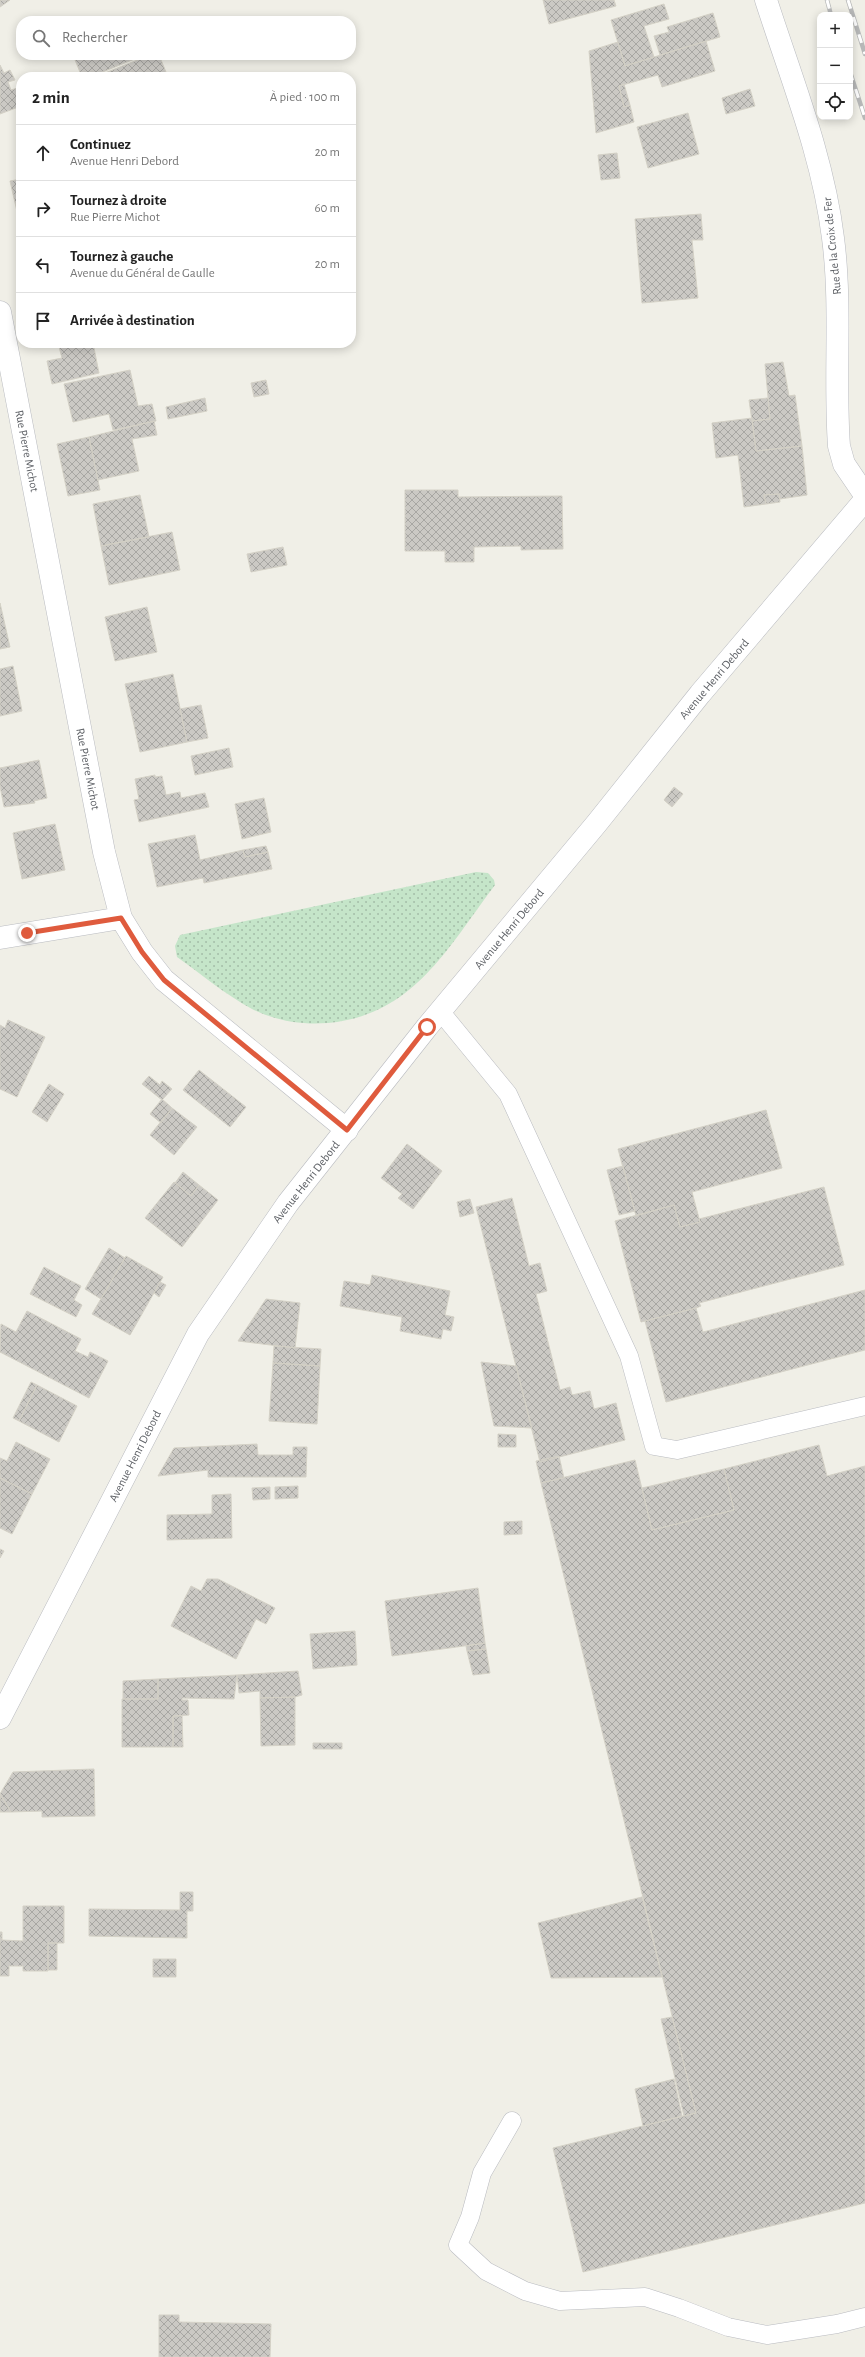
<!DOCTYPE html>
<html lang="fr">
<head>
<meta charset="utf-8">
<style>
	body { margin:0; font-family:"Alegreya Sans",sans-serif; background:#f6f6f6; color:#222 }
	.controls { position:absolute; right:12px; top:12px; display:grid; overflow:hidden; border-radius:8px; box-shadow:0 2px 10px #0003 }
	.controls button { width:36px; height:36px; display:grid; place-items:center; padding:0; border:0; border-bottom:1px solid #e0e0e0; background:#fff; color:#222; font:20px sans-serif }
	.stop { position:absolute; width:12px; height:12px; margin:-9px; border:3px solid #df5b3d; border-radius:50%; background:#fff }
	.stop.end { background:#df5b3d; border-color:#fff; box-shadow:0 1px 4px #0008 }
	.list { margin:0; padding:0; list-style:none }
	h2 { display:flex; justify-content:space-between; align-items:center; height:52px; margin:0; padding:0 16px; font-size:17px }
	h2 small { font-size:13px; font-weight:400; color:#767676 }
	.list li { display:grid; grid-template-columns:26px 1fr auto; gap:12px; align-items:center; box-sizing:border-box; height:56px; padding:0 16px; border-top:1px solid #e0e0e0 }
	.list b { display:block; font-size:15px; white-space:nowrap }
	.list p { margin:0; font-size:13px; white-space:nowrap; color:#767676 }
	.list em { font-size:13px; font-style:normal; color:#767676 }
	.icon { flex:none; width:22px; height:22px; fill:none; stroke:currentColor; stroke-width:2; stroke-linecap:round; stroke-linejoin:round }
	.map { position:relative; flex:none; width:865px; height:2357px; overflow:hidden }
	.search { position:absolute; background:#fff; box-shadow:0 2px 10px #0003; left:16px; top:16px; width:340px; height:44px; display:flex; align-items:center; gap:10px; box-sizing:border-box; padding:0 14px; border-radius:16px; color:#767676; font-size:15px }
	.panel { position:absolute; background:#fff; box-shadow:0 2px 10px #0003; left:16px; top:72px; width:340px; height:276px; border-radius:16px }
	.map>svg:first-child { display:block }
	.grass { fill:url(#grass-dots) }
	.building { fill:url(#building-cross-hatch); stroke:#d4d1c6 }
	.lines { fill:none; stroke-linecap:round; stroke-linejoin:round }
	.service-casing { stroke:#b9bbc0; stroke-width:19 }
	.minor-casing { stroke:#b9bbc0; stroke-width:23 }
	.tertiary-casing { stroke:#b9bbc0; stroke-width:23 }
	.service { stroke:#fff; stroke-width:18 }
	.minor { stroke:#fff; stroke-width:22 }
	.tertiary { stroke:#fff; stroke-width:22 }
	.rail-casing { stroke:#b7b8b8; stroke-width:4.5 }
	.rail { stroke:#fff; stroke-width:3; stroke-dasharray:9; stroke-linecap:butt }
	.route { stroke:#df5b3d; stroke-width:5 }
	.labels { text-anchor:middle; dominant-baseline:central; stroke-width:3; stroke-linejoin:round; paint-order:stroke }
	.street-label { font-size:12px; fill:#5e6166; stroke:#fff }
</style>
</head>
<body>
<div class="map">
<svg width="865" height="2357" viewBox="0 0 865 2357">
	<defs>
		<pattern id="grass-dots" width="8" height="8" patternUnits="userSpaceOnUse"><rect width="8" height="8" fill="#c5e5c9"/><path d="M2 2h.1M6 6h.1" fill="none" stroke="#a3bda7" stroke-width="1.8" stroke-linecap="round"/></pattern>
		<pattern id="building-cross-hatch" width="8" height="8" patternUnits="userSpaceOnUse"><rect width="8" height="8" fill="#cbc9c4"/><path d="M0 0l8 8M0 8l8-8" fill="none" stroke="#a8a7a3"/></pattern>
	</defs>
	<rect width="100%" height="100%" fill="#f0efe7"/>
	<path class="grass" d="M 476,872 L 488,873 L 494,880 L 495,885 C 448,947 414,1015 328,1023 C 302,1025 276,1021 252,1009 C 226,995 201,974 177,957 L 175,946 L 180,935 Z"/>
	<path class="building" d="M 0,0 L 10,0 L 0,7 Z
		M 543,0 L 614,0 L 616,6 L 549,24 Z
		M 664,4 L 669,19 L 644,26 L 654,57 L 625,66 L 611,20 Z
		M 713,13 L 720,37 L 660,55 L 654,36 L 669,32 L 667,27 Z
		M 706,41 L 715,71 L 662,87 L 658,75 L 619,86 L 624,107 L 630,105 L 634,122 L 596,133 L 589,51 L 618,42 L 625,66 Z
		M 73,55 L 142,55 L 142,56 L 90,77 L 82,77 Z
		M 150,55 L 159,55 L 168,77 L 95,77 Z
		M 0,65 L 4,73 L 10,70 L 15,80 L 8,82 L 11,90 L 21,87 L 21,106 L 0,114 Z
		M 624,84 L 630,105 L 624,107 L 619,86 Z
		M 750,89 L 755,106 L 726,114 L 722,98 Z
		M 688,113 L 699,154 L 648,168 L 637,127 Z
		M 617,153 L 620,178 L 601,180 L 598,155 Z
		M 21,179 L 21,220 L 19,220 L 10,181 Z
		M 701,214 L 703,240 L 692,240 L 698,298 L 642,303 L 635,219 Z
		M 58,343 L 93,343 L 99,373 L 52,384 L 47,361 L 62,358 Z
		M 783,362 L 789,396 L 795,395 L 802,446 L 756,451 L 752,421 L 770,419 L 765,364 Z
		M 130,370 L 138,406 L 152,404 L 156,421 L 113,430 L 109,414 L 73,422 L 64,384 Z
		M 266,380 L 269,394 L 254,397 L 251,383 Z
		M 205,398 L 207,411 L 168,419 L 166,407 Z
		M 768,398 L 770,419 L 752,421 L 749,400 Z
		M 752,418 L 756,451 L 802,446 L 807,495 L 780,499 L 779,494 L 764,495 L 766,504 L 744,507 L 738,455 L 716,458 L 712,423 Z
		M 154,421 L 157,435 L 132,439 L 139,471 L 98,480 L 89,437 Z
		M 89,437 L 100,490 L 68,496 L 57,444 Z
		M 405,490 L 458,490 L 458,497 L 562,496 L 563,549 L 521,550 L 521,546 L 474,547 L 474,562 L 445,562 L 445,551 L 405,551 Z
		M 779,494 L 780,502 L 766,504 L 764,495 Z
		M 140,495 L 149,537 L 101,546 L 93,504 Z
		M 172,532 L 180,570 L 109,585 L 101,546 Z
		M 283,547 L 287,565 L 251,572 L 247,554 Z
		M 0,603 L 10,647 L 0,649 Z
		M 147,607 L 157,652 L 115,661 L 105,617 Z
		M 13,666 L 22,711 L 0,716 L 0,669 Z
		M 173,674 L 187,742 L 140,752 L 125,684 Z
		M 201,705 L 208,738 L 187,742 L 180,709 Z
		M 229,748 L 233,767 L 195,775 L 191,756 Z
		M 39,760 L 47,798 L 34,801 L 35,803 L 4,807 L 0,786 L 0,768 Z
		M 155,775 L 155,777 L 162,776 L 166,795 L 180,792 L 181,798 L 205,793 L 209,807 L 139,822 L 134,800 L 139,799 L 135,779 Z
		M 674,787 L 683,794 L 672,807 L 664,800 Z
		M 264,798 L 271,832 L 242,839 L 235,804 Z
		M 55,824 L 65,870 L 22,879 L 13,833 Z
		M 195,835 L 200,860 L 243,850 L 245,857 L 268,852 L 272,869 L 204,883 L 203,878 L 157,887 L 148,844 Z
		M 266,846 L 268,852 L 245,857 L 243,850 Z
		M 8,1020 L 45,1037 L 17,1097 L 0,1089 L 0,1025 L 5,1028 Z
		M 199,1070 L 246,1107 L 230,1127 L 183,1090 Z
		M 149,1076 L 160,1085 L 162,1081 L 172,1089 L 162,1100 L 142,1084 Z
		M 49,1084 L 64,1094 L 47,1122 L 32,1112 Z
		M 162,1099 L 172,1108 L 161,1123 L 150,1114 Z
		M 172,1108 L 197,1127 L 174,1155 L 150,1135 Z
		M 766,1110 L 782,1168 L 692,1192 L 700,1222 L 680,1227 L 674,1205 L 636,1216 L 618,1149 Z
		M 407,1144 L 442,1171 L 413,1209 L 398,1198 L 402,1194 L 381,1178 Z
		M 623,1166 L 635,1211 L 619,1215 L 607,1170 Z
		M 183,1172 L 199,1185 L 191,1196 L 175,1183 Z
		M 174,1182 L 191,1196 L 199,1185 L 218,1200 L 182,1247 L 145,1218 Z
		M 824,1187 L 844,1265 L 699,1303 L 701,1306 L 696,1308 L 641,1322 L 615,1221 L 674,1205 L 680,1227 L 700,1222 L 699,1219 Z
		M 512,1198 L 529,1266 L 540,1263 L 547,1291 L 536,1294 L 560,1390 L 570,1387 L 572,1395 L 590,1391 L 594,1409 L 616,1403 L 625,1440 L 540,1462 L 476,1207 Z
		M 470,1199 L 474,1213 L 460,1217 L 457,1202 Z
		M 109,1248 L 125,1258 L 101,1299 L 85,1289 Z
		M 126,1256 L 163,1277 L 130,1335 L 92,1314 Z
		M 44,1267 L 81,1286 L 74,1300 L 82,1305 L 76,1317 L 30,1294 Z
		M 372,1275 L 450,1291 L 445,1315 L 454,1317 L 451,1331 L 443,1329 L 441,1339 L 400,1331 L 402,1317 L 340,1306 L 344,1281 L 370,1285 Z
		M 160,1282 L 166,1285 L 159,1297 L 154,1293 Z
		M 865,1290 L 865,1350 L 666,1402 L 645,1321 L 696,1308 L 703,1332 Z
		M 266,1299 L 300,1303 L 295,1348 L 238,1341 Z
		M 27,1311 L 81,1339 L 75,1351 L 88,1357 L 90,1352 L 108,1361 L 89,1398 L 0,1352 L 1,1324 L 16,1332 Z
		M 274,1346 L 321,1349 L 320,1366 L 273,1363 Z
		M 481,1362 L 516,1366 L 532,1428 L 494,1426 Z
		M 273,1363 L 320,1366 L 317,1424 L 269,1421 Z
		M 31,1382 L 37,1385 L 19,1421 L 13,1418 Z
		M 37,1385 L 77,1406 L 59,1442 L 19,1421 Z
		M 498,1434 L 516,1435 L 516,1447 L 498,1447 Z
		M 16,1442 L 50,1459 L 32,1494 L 0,1478 L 0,1458 L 7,1461 Z
		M 257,1444 L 258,1455 L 293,1455 L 293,1447 L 307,1447 L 306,1477 L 208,1477 L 208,1470 L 158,1476 L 174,1448 Z
		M 819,1445 L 827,1476 L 865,1466 L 865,2203 L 583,2272 L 553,2148 L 696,2113 L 541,1483 L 635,1460 L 652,1530 L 734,1510 L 724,1469 Z
		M 559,1456 L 564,1478 L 541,1483 L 536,1461 Z
		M 724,1469 L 734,1510 L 652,1530 L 642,1488 Z
		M 0,1478 L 32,1494 L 12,1534 L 0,1528 Z
		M 298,1486 L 298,1498 L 275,1499 L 275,1487 Z
		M 270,1487 L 270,1499 L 253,1500 L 252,1488 Z
		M 231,1494 L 232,1538 L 167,1540 L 167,1515 L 212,1514 L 212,1495 Z
		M 522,1521 L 522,1534 L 504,1535 L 504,1522 Z
		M 0,1549 L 4,1551 L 0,1558 Z
		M 207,1579 L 218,1579 L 275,1608 L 266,1624 L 256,1619 L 236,1659 L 171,1626 L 191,1586 L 201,1591 Z
		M 478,1588 L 485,1643 L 392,1656 L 385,1601 Z
		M 355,1631 L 357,1665 L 313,1669 L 310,1634 Z
		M 485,1643 L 486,1649 L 467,1651 L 466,1646 Z
		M 486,1649 L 490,1673 L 473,1675 L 467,1651 Z
		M 298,1671 L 302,1695 L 295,1697 L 260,1698 L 260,1691 L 239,1693 L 237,1675 Z
		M 237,1675 L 234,1699 L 182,1698 L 182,1700 L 188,1700 L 189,1715 L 173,1716 L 173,1747 L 122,1747 L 122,1699 L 158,1699 L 158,1679 Z
		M 158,1679 L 158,1699 L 123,1699 L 123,1681 Z
		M 295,1697 L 295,1745 L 261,1746 L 260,1698 Z
		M 173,1716 L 182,1716 L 183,1747 L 173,1747 Z
		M 313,1743 L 342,1743 L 342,1749 L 313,1749 Z
		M 94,1769 L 95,1816 L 42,1817 L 42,1811 L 11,1812 L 0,1794 L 13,1772 Z
		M 0,1794 L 11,1812 L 0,1812 Z
		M 180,1892 L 193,1892 L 193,1911 L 187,1911 L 187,1938 L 89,1936 L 89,1909 L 180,1910 Z
		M 642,1897 L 662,1977 L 551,1978 L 538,1923 Z
		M 23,1906 L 64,1906 L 64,1943 L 48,1943 L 48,1971 L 23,1971 L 23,1966 L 9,1966 L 9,1976 L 0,1976 L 0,1932 L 2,1932 L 2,1940 L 23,1941 Z
		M 48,1943 L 57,1943 L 57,1970 L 48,1970 Z
		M 153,1959 L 176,1959 L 176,1977 L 153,1977 Z
		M 672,2017 L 696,2113 L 684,2116 L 661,2019 Z
		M 674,2079 L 682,2116 L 643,2126 L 635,2089 Z
		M 159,2315 L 179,2315 L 179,2322 L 271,2324 L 270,2357 L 159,2357 Z"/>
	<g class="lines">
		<defs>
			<path id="service" d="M 440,1011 L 508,1094 L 629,1356 L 654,1446 L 677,1450 L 865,1406
				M 512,2121 L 482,2173 L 470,2217 L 458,2245 L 486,2271 L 525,2291 L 560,2301 L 645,2297 L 679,2308 L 728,2327 L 767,2335 L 837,2324 L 865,2317"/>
			<path id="minor" d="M 766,0 C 791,78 823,156 833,238 C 842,307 834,377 839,446 L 844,464 L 865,495
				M 0,312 L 104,852 L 121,918 L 142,952 L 164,980 L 347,1130
				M 0,938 L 121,918"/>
			<path id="tertiary" d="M 0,1718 L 198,1334 L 288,1203 L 427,1027 L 597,823 L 700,694 L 865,500"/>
		</defs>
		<use href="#service" class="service-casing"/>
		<use href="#minor" class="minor-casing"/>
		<use href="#tertiary" class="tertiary-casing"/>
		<use href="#service" class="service"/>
		<use href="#minor" class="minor"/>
		<use href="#tertiary" class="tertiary"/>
		<defs>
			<path id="rail" d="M 827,0 L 831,15
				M 848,0 L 865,54
				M 850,72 L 865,118"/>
		</defs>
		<use href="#rail" class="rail-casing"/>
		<use href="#rail" class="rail"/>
	</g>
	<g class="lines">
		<path class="route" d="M 27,933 L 121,918 L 142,952 L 164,980 L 347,1130 L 427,1027"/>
	</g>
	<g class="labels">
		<g class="street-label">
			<text transform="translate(832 246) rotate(-96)">Rue de la Croix de Fer</text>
			<text transform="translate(27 451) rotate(79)">Rue Pierre Michot</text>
			<text transform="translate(714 679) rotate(-50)">Avenue Henri Debord</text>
			<text transform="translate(88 769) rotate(79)">Rue Pierre Michot</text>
			<text transform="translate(509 929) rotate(-50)">Avenue Henri Debord</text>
			<text transform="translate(306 1182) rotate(-52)">Avenue Henri Debord</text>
			<text transform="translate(135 1456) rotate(-63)">Avenue Henri Debord</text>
		</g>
	</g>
</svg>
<div class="controls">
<button>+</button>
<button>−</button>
<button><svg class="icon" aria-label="locate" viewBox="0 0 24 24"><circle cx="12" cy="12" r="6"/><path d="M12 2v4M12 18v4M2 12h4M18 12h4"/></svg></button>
</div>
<div class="stop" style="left:427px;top:1027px"></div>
<div class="stop end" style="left:27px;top:933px"></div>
<div class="search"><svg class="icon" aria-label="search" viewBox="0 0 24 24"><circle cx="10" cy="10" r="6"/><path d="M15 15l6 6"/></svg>Rechercher</div>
<section class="panel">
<h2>2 min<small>À pied · 100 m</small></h2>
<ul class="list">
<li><svg class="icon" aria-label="ahead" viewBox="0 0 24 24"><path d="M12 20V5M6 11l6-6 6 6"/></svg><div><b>Continuez</b><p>Avenue Henri Debord</p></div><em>20 m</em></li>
<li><svg class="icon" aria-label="right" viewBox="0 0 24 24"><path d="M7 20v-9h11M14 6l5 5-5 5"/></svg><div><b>Tournez à droite</b><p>Rue Pierre Michot</p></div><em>60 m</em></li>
<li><svg class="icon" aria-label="left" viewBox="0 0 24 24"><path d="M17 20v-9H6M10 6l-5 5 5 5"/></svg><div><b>Tournez à gauche</b><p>Avenue du Général de Gaulle</p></div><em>20 m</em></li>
<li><svg class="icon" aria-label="arrive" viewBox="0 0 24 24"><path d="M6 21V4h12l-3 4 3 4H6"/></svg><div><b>Arrivée à destination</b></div></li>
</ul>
</section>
</div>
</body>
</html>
